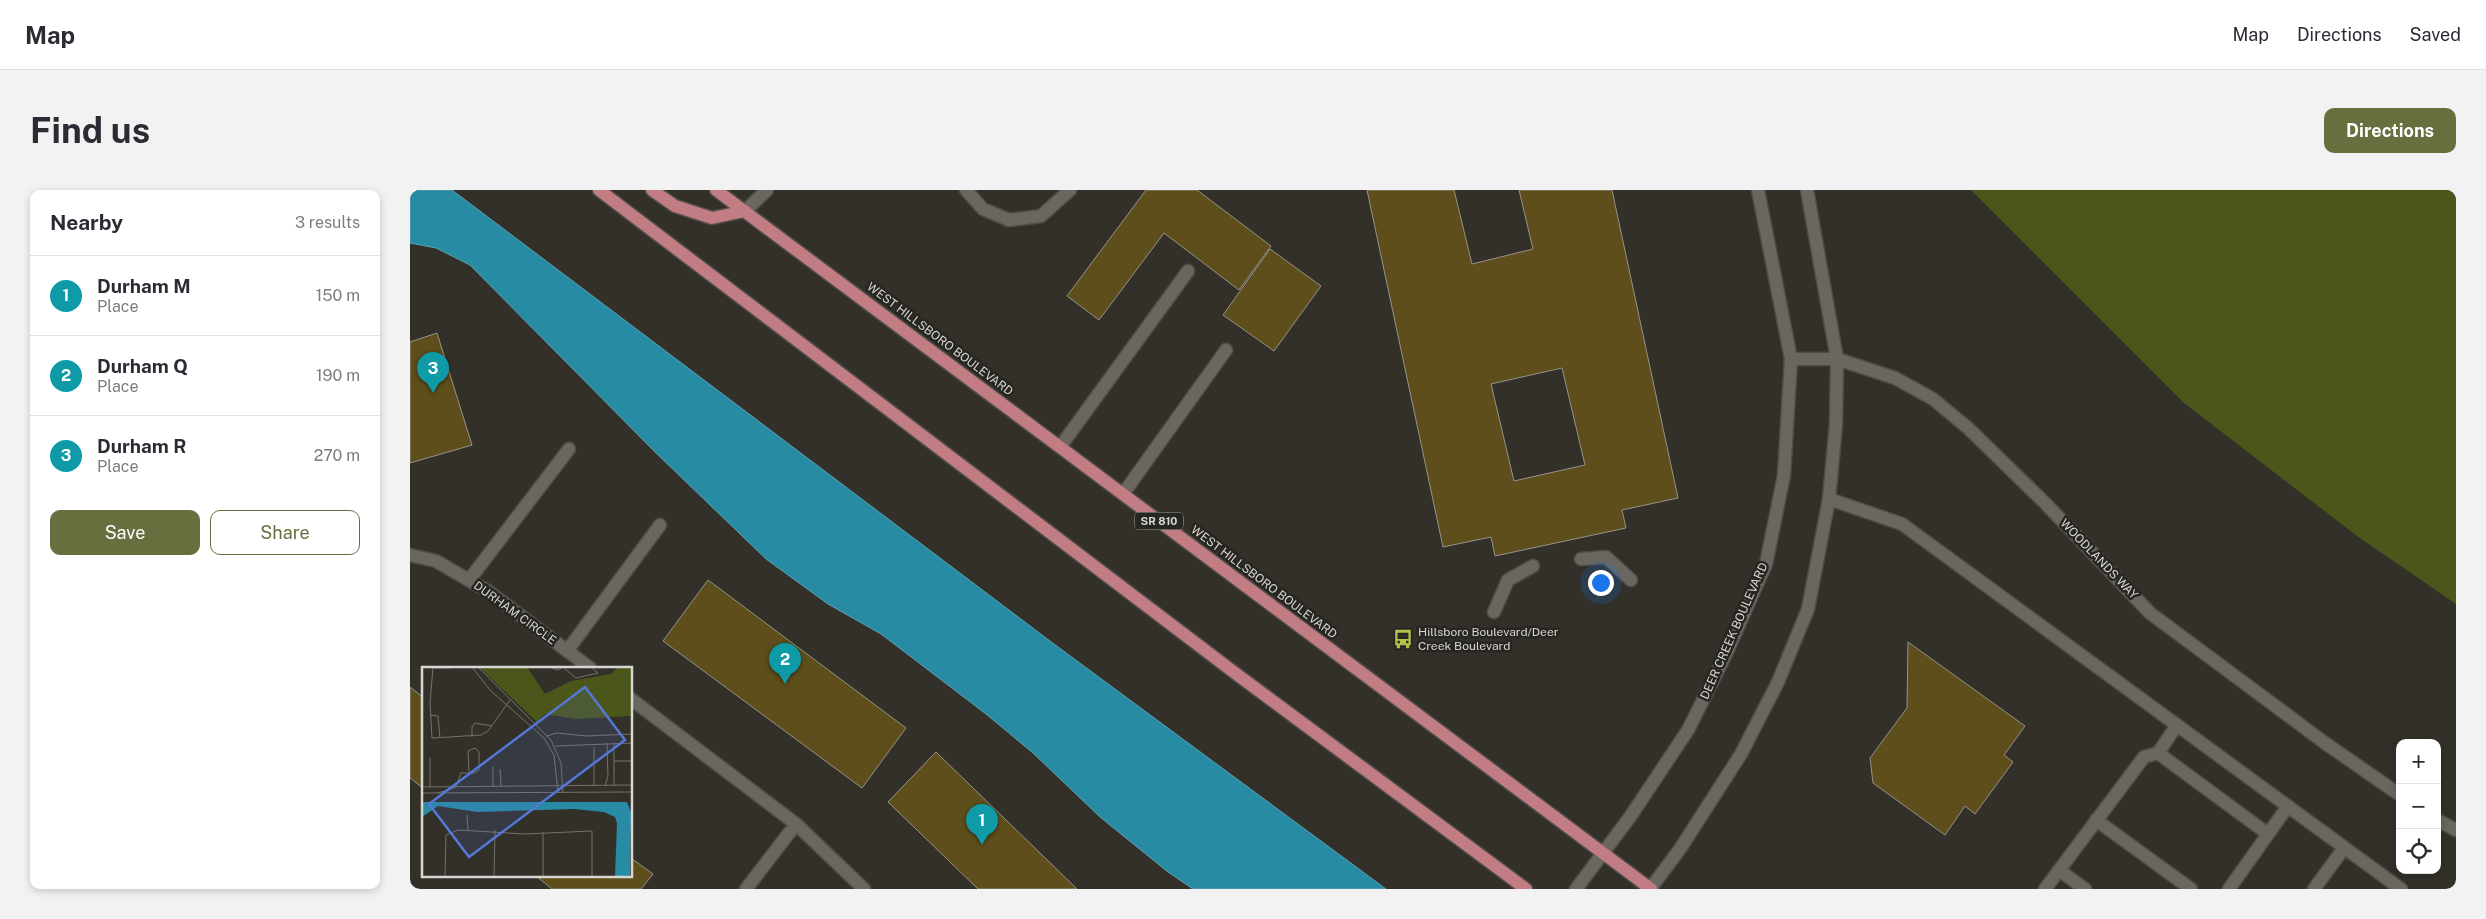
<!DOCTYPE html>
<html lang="en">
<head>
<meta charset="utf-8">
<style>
	body { margin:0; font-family:"Public Sans",sans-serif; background:#f2f2f3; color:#2b2b33 }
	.controls { position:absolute; right:15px; bottom:15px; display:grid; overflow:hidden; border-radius:10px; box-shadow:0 2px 8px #0003 }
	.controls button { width:45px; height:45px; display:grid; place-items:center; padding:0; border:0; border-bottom:1px solid #e1e1e2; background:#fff; color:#2b2b33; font:25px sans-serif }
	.you { position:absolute; left:1190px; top:392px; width:18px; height:18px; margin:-12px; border:4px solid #fff; border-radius:50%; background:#1a73e8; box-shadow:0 0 0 8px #1a73e833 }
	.badge { display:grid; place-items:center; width:32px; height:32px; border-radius:50%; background:#686f3e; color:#fff; font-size:16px; font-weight:700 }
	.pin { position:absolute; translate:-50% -41px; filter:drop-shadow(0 1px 2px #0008) }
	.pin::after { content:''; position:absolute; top:26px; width:18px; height:15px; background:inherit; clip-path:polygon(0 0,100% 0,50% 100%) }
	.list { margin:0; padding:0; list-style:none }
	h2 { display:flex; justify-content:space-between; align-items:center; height:65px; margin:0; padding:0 20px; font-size:21px }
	h2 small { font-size:16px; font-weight:400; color:#7c7c81 }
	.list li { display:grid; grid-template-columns:32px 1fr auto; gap:15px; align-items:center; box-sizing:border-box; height:80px; padding:0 20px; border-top:1px solid #e1e1e2 }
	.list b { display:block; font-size:19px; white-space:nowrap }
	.list p { margin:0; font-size:16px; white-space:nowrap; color:#7c7c81 }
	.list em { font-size:16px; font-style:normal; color:#7c7c81 }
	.actions { display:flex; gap:10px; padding:15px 20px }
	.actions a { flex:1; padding:11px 0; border:1px solid #686f3e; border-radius:10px; text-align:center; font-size:18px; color:#686f3e }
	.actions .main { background:#686f3e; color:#fff }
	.icon { flex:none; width:28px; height:28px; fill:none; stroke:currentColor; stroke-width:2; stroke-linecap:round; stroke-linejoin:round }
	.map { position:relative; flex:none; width:2046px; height:699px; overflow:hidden; border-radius:10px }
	header { display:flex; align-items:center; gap:30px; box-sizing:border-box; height:70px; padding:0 25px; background:#fff; border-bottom:1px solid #e1e1e2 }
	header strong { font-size:24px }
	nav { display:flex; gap:28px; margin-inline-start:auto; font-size:18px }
	.intro { display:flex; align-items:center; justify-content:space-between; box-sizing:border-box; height:120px; padding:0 30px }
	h1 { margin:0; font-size:35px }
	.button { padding:12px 22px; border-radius:10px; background:#686f3e; color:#fff; font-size:18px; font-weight:700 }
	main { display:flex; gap:30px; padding:0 30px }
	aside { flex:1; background:#fff; border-radius:10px; box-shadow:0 2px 8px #0003 }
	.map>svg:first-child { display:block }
	.green { fill:#4b561b }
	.water { fill:#288ba4; stroke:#5ca2b2 }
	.building { fill:#5e4e1b; stroke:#96938b; fill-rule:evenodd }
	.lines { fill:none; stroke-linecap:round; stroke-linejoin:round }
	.lane-casing { stroke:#4f4d48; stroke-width:15 }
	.street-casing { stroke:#4f4d48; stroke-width:15 }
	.primary-casing { stroke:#4f4d48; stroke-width:15 }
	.lane { stroke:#69675f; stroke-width:12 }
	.street { stroke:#69675f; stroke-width:12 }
	.primary { stroke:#c27c84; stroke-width:12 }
	.labels { text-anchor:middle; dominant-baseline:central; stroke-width:5; stroke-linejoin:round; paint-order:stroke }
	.shield { fill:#282620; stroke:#a2a19d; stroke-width:1 }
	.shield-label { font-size:11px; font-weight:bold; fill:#d7d6d2 }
	.street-label { font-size:12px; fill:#d7d6d2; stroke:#282620 }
	.poi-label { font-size:12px; fill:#d7d6d2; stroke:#282620; text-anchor:start }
	.inset-road { fill:none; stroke:#74726d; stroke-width:1 }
	.view { fill:#5577d6; fill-opacity:0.15; stroke:#5577d6; stroke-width:2.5 }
	.inset-edge { fill:none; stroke:#d7d6d2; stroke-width:2.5 }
</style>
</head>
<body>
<header>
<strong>Map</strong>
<nav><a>Map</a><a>Directions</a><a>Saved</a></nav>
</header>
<div class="intro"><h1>Find us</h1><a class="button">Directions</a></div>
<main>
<aside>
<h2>Nearby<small>3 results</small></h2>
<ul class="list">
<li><span class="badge" style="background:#0f9aa8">1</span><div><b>Durham M</b><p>Place</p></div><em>150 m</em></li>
<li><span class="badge" style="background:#0f9aa8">2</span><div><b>Durham Q</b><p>Place</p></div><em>190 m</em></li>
<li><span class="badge" style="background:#0f9aa8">3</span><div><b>Durham R</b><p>Place</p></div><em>270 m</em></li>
</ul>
<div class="actions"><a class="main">Save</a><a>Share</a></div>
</aside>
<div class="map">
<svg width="2046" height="699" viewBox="0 0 2046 699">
	<rect width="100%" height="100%" fill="#323029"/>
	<path class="green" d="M 1561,0 L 2046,0 L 2046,414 L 1947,346 L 1774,213 Z"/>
	<path class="water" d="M 0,0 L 42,0 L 644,454 L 976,699 L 783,699 L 758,682 L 690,627 L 623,563 L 576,524 L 471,444 L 418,414 L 356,369 L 244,261 L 60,75 L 26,58 L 0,53 Z"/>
	<path class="building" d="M 736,0 L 787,0 L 861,56 L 829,100 L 754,43 L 689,130 L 657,106 Z
		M 957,0 L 1044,0 L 1062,74 L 1123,59 L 1109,0 L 1202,0 L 1268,308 L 1212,320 L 1216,338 L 1085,366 L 1081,347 L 1033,357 ZM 1152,178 L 1175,275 L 1104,291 L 1081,194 Z
		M 860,59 L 911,96 L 864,161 L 813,125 Z
		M 27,143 L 62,255 L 0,273 L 0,152 Z
		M 298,390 L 496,538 L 452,598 L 253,451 Z
		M 1498,452 L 1615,536 L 1594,565 L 1603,572 L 1565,624 L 1555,616 L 1535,645 L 1463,593 L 1460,568 L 1497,518 Z
		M 0,497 L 14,508 L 14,599 L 0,588 Z
		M 526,562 L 667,699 L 568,699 L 478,612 Z
		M 221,668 L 243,684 L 231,699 L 142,699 L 125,685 L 221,685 Z"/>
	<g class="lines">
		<defs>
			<path id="lane" d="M 556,0 L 573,19 L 599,30 L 631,26 L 660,0
				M 335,21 L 357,0
				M 650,257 L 778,81
				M 713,304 L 816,160
				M 1419,309 L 1492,334 L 1991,699
				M 0,365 L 26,371 L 79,402 L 180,478
				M 1171,369 L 1196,367 L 1221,390
				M 59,390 L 159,259
				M 1084,422 L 1098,390 L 1123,376
				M 157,461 L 250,335
				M 221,509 L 386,634 L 454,699
				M 1767,535 L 1748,563 L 1858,644
				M 1686,630 L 1781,699
				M 1649,680 L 1675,699
				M 336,699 L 386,634
				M 1635,699 L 1734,567 L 1748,563
				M 1819,699 L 1878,616
				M 1904,699 L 1934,658"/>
			<path id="street" d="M 1381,169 L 1427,169 L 1485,188 L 1523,209 L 1558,238 L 1636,314 L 1740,423 L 1915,553 L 1990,605
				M 2027,630 L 2046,640
				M 1166,699 L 1220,627 L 1278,540 L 1316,464 L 1356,374 L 1374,285 L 1381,169 L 1348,0
				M 1240,699 L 1270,659 L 1331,564 L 1368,492 L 1398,419 L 1419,309 L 1426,234 L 1427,169 L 1397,0"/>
			<path id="primary" d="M 189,0 L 825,483 L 1116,699
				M 242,0 L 265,16 L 302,28 L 335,21
				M 306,0 L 1241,699"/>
		</defs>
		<use href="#lane" class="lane-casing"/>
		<use href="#street" class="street-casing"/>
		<use href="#primary" class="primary-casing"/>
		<use href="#lane" class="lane"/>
		<use href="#street" class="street"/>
		<use href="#primary" class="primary"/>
	</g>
	<defs>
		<symbol id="bus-bare" viewBox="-9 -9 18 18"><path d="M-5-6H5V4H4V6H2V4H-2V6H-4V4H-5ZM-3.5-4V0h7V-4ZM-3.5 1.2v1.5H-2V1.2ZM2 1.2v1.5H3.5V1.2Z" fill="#b3c24b" stroke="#282620" stroke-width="2.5" paint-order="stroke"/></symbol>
	</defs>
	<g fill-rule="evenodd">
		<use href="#bus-bare" x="979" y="435" width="28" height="28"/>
	</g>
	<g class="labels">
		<rect class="shield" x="725" y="322.5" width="48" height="17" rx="4"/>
		<g class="shield-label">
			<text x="749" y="331">SR 810</text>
		</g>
		<g class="street-label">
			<text transform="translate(530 149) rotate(37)">WEST HILLSBORO BOULEVARD</text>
			<text transform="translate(1689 369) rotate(46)">WOODLANDS WAY</text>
			<text transform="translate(854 392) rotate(37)">WEST HILLSBORO BOULEVARD</text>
			<text transform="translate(105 423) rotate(36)">DURHAM CIRCLE</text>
			<text transform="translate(1324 441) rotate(-66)">DEER CREEK BOULEVARD</text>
		</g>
		<g class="poi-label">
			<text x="1008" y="442">Hillsboro Boulevard/Deer<tspan x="1008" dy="14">Creek Boulevard</tspan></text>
		</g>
	</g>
	<g transform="translate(12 477)">
		<rect width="210" height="210" fill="#323029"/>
		<path d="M 105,0 L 123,27 L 149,14 L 189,7 L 196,0 L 210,0 L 210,49 L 154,52 L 123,47 L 115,55 L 58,1 Z" fill="#4b561b"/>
		<path d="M 0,135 L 205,135 L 209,145 L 208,210 L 193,210 L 195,156 L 193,150 L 182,145 L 152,142 L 55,145 L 16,139 L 0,150 Z" fill="#288ba4"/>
		<path class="inset-road" d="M 11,0 L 8,36 L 10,71 L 59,68 L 66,64 L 88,33M 50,0 L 69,24 L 122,71 L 132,88 L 136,126M 56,0 L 129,73 L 139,96 L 141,126M 127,0 L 136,3 L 141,0M 141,0 L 154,11 L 176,6 L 169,0M 11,1 L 29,1M 8,48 L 16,49 L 18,71M 124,69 L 135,66 L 164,69 L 210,67M 50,70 L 50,60 L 53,56 L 70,59M 192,76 L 192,118M 133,79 L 210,76M 8,91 L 8,120M 192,94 L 210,94M 71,99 L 71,119M 78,102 L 79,119M 34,119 L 39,106 L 52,106 L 57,103 L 57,85 L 53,81 L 46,84 L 47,105M 172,119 L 172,80M 183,119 L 186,109 L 185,76M 0,120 L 210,118M 0,126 L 210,125M 16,126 L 34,120M 45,148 L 46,163M 23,210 L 24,168 L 36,163 L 103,167 L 170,164 L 170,210M 72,210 L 73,163M 121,210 L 121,165"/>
		<path class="view" d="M 163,20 L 203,73 L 47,190 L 7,137 Z"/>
		<rect width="210" height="210" class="inset-edge"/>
	</g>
</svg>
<div class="controls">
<button>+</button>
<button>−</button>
<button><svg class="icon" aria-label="locate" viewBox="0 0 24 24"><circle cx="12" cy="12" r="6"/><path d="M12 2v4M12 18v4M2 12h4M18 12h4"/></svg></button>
</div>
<div class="you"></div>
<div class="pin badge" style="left:572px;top:655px;background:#0f9aa8">1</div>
<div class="pin badge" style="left:375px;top:494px;background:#0f9aa8">2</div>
<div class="pin badge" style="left:23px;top:203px;background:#0f9aa8">3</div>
</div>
</main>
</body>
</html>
